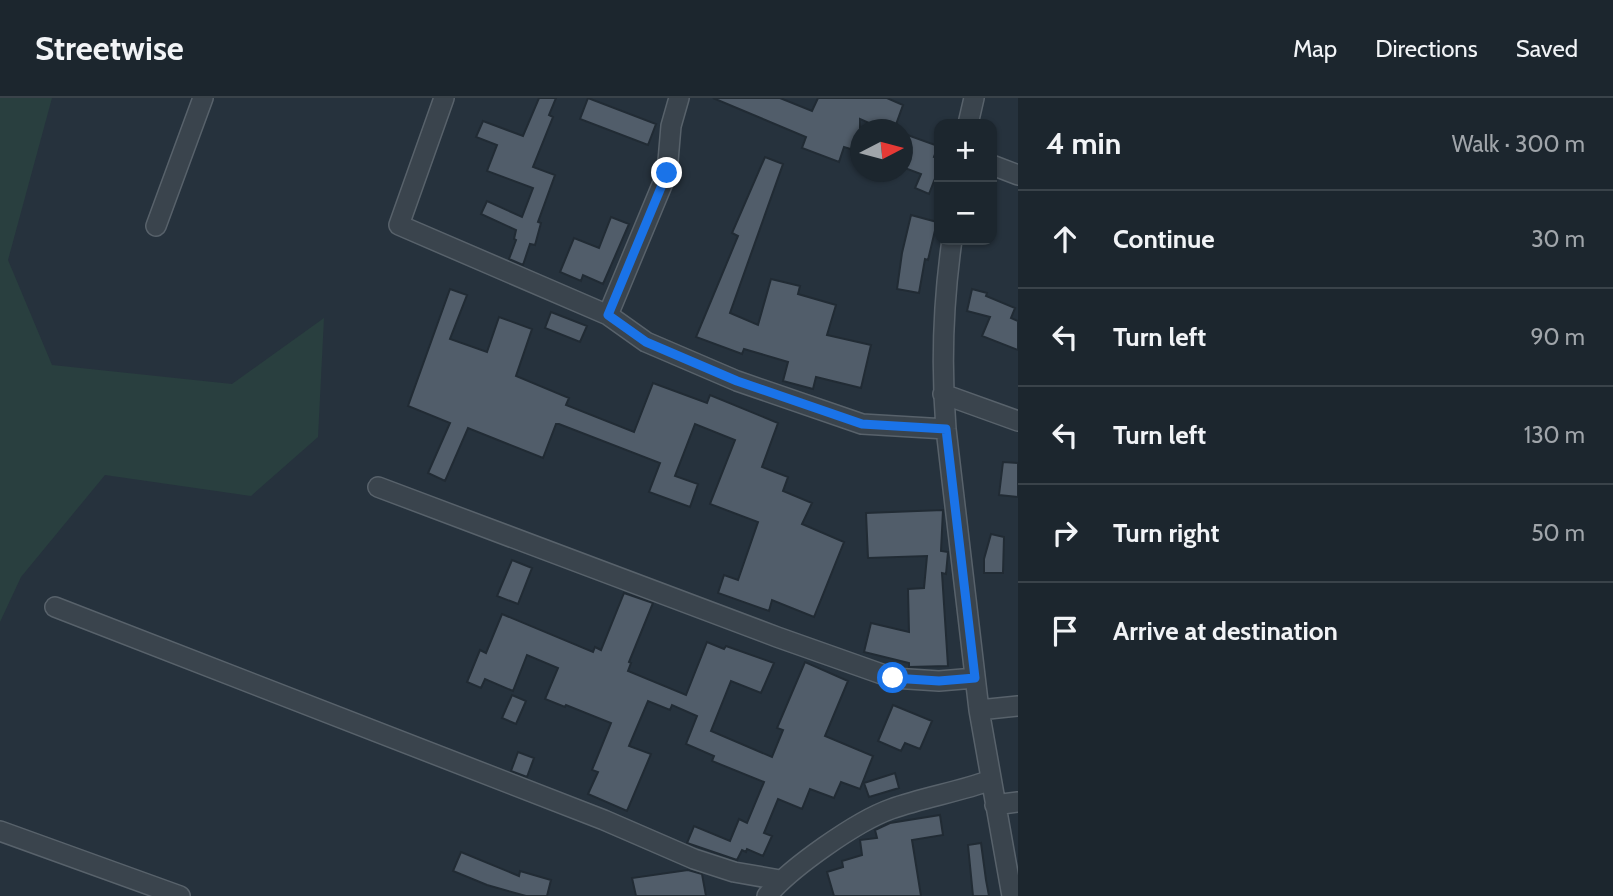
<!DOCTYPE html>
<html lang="en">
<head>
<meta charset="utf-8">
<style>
	body { margin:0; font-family:Cabin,sans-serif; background:#29323a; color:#f1f3f6 }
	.controls { position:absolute; right:21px; top:21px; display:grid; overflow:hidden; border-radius:14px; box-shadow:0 2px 5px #0004 }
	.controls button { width:63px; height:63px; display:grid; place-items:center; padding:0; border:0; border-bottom:2px solid #3a434a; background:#1c262e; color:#f1f3f6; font:35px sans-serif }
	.compass { position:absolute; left:850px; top:21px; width:63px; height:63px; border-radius:50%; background:#1c262e; box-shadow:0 2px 5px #0004; rotate:84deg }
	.stop { position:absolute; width:21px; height:21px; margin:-16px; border:5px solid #1a73e8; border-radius:50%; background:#fff }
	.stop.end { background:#1a73e8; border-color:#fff; box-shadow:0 2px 7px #0008 }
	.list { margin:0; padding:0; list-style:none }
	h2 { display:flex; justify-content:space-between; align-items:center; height:91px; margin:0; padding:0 28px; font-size:30px }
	h2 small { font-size:23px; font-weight:400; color:#a0a5aa }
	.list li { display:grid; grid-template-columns:46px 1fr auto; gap:21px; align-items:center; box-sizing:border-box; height:98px; padding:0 28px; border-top:2px solid #3a434a }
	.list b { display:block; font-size:26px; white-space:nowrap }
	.list em { font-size:23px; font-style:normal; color:#a0a5aa }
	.icon { flex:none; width:38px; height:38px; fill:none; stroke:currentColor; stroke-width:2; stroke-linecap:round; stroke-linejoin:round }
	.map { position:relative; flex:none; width:1018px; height:798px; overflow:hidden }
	header { display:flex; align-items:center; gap:42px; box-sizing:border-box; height:98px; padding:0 35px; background:#1c262e; border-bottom:2px solid #3a434a }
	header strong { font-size:33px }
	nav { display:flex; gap:38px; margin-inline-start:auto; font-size:24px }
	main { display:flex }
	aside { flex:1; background:#1c262e }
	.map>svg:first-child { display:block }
	.green { fill:#293f3f }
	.building { fill:#515d6a; stroke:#212b34; stroke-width:2 }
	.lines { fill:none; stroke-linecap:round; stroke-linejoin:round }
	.street-casing { stroke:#58626b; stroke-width:22 }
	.street { stroke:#3a444d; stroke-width:19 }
	.route { stroke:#1a73e8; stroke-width:9 }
</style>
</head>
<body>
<header>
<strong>Streetwise</strong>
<nav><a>Map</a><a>Directions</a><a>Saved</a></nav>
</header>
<main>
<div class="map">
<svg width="1018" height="798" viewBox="0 0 1018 798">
	<rect width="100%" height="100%" fill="#26323d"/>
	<path class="green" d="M 0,0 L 52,0 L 8,162 L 52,267 L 232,286 L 324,220 L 318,339 L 251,398 L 105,377 L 21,479 L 0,524 Z"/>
	<path class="building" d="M 539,0 L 556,0 L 549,17 L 553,19 L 533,69 L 555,77 L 538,124 L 541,125 L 535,147 L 530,146 L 523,167 L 509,161 L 516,142 L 514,141 L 516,132 L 481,116 L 487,103 L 522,119 L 533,90 L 487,73 L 497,47 L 476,39 L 483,23 L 523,38 Z
		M 588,0 L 656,26 L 648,47 L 580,21 Z
		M 713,0 L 780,0 L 812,13 L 818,0 L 887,0 L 903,7 L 894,32 L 885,32 L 860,21 L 860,54 L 844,49 L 839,64 L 802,50 L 806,39 Z
		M 902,35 L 938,48 L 934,59 L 939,61 L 939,70 L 929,96 L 915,90 L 921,76 L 902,69 Z
		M 765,59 L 783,66 L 730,215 L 758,227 L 771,181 L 800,188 L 798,196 L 836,207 L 827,237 L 871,247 L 861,290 L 816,279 L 813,291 L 783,283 L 788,264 L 744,251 L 742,256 L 696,239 L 738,138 L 732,135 Z
		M 911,117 L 937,124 L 928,162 L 925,161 L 919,195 L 897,191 L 902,155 Z
		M 611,119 L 629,126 L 603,186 L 583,177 L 581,183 L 560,174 L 574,140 L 599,150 Z
		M 450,191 L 467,197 L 450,241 L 487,254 L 499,219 L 532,231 L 516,278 L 569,300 L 566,307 L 634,334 L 653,285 L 707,305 L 710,297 L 778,325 L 762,369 L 788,379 L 783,393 L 812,405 L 802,426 L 844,444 L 814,519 L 772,502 L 769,513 L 718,495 L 724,477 L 738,482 L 758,424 L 710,406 L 735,342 L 695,326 L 675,378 L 698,386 L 690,409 L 649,394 L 660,365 L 559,326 L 556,326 L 543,360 L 468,330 L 445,383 L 428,375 L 450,325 L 408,308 Z
		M 972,191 L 987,195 L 986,198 L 1015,210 L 1011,220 L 1018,223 L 1018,252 L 982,238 L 990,219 L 967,213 Z
		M 551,214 L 587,228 L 580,244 L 545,230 Z
		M 1003,364 L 1018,365 L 1018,399 L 999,397 Z
		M 943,412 L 941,453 L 948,454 L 946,476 L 942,475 L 948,568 L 909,569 L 909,565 L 864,554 L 871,525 L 909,534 L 908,491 L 924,490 L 927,458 L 868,460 L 866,415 Z
		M 991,436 L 1004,439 L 1003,475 L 984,475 L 984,461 Z
		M 512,462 L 532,470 L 518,506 L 497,498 Z
		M 624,495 L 653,505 L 629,564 L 631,565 L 628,573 L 686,597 L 707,544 L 724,551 L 726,548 L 774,565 L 761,595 L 731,583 L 711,633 L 772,659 L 783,632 L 777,630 L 805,564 L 848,583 L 825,638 L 873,658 L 860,691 L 841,684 L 834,700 L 810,691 L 802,711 L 778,701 L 764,735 L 772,738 L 763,758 L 747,751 L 746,754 L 742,752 L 737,762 L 687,745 L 694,728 L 730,743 L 739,721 L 747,725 L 764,684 L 712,663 L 714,658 L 686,646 L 697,618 L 672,607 L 670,612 L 648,603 L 629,648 L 651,656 L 627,713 L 588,696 L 598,674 L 592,672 L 611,625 L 566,607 L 565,609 L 545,601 L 558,570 L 527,557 L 513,593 L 485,581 L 481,590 L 467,584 L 480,552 L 486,555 L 502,516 L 593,554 L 595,549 L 601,552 Z
		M 512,597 L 526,603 L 516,626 L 502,620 Z
		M 893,607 L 932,623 L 920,651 L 905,645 L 901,653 L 878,643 Z
		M 518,654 L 534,660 L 527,679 L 511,673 Z
		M 895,675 L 899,690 L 869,699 L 864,685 Z
		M 940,717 L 943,737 L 912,742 L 921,798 L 834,798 L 827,774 L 843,769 L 842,763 L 862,757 L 860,742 L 877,740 L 875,732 L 890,725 Z
		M 981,745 L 986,782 L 989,798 L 973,798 L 968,747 Z
		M 461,754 L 519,778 L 520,773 L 551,782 L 547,798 L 526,798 L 487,787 L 453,773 Z
		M 688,772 L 702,776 L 706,798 L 636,798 L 632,780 Z"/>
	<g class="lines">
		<defs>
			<path id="street" d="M 444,0 L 399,127 L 608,217 L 646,244 L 737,283 L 862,326 L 946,331
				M 968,26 L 974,0
				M 992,67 L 1018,77
				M 156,128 L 203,0
				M 952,142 C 943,205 941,268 946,331 L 979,612 L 1012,798
				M 608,217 L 667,75 L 671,28 L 679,0
				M 943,296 L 1018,323
				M 378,389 L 777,539 L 893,580 L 939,583 L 975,580
				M 55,509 L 604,722 L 694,761 L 734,774 L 780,782
				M 979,612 L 1018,608
				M 995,707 L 1018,704
				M 0,733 L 180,798
				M 767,798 C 790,770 857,723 891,711 C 924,699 959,694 991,682"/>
		</defs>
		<use href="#street" class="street-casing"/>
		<use href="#street" class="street"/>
	</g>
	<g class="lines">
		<path class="route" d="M 667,75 L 608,217 L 646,244 L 737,283 L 862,326 L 946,331 L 975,580 L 939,583 L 893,580"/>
	</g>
</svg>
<div class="controls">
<button>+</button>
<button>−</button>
</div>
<svg class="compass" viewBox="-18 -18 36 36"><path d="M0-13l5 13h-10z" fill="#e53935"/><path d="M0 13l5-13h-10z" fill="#a0a5aa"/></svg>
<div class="stop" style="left:893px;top:580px"></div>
<div class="stop end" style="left:667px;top:75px"></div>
</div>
<aside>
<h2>4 min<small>Walk · 300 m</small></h2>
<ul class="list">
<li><svg class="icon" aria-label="ahead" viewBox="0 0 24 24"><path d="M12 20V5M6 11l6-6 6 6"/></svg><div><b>Continue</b></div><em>30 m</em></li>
<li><svg class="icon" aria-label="left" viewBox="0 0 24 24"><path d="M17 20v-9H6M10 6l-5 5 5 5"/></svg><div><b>Turn left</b></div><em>90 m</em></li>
<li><svg class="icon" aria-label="left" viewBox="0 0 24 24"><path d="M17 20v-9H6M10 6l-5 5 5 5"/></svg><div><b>Turn left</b></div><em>130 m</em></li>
<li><svg class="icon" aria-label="right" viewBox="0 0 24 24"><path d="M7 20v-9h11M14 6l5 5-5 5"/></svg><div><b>Turn right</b></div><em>50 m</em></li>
<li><svg class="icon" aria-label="arrive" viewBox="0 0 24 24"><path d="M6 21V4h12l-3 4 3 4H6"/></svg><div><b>Arrive at destination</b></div></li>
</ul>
</aside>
</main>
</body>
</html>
